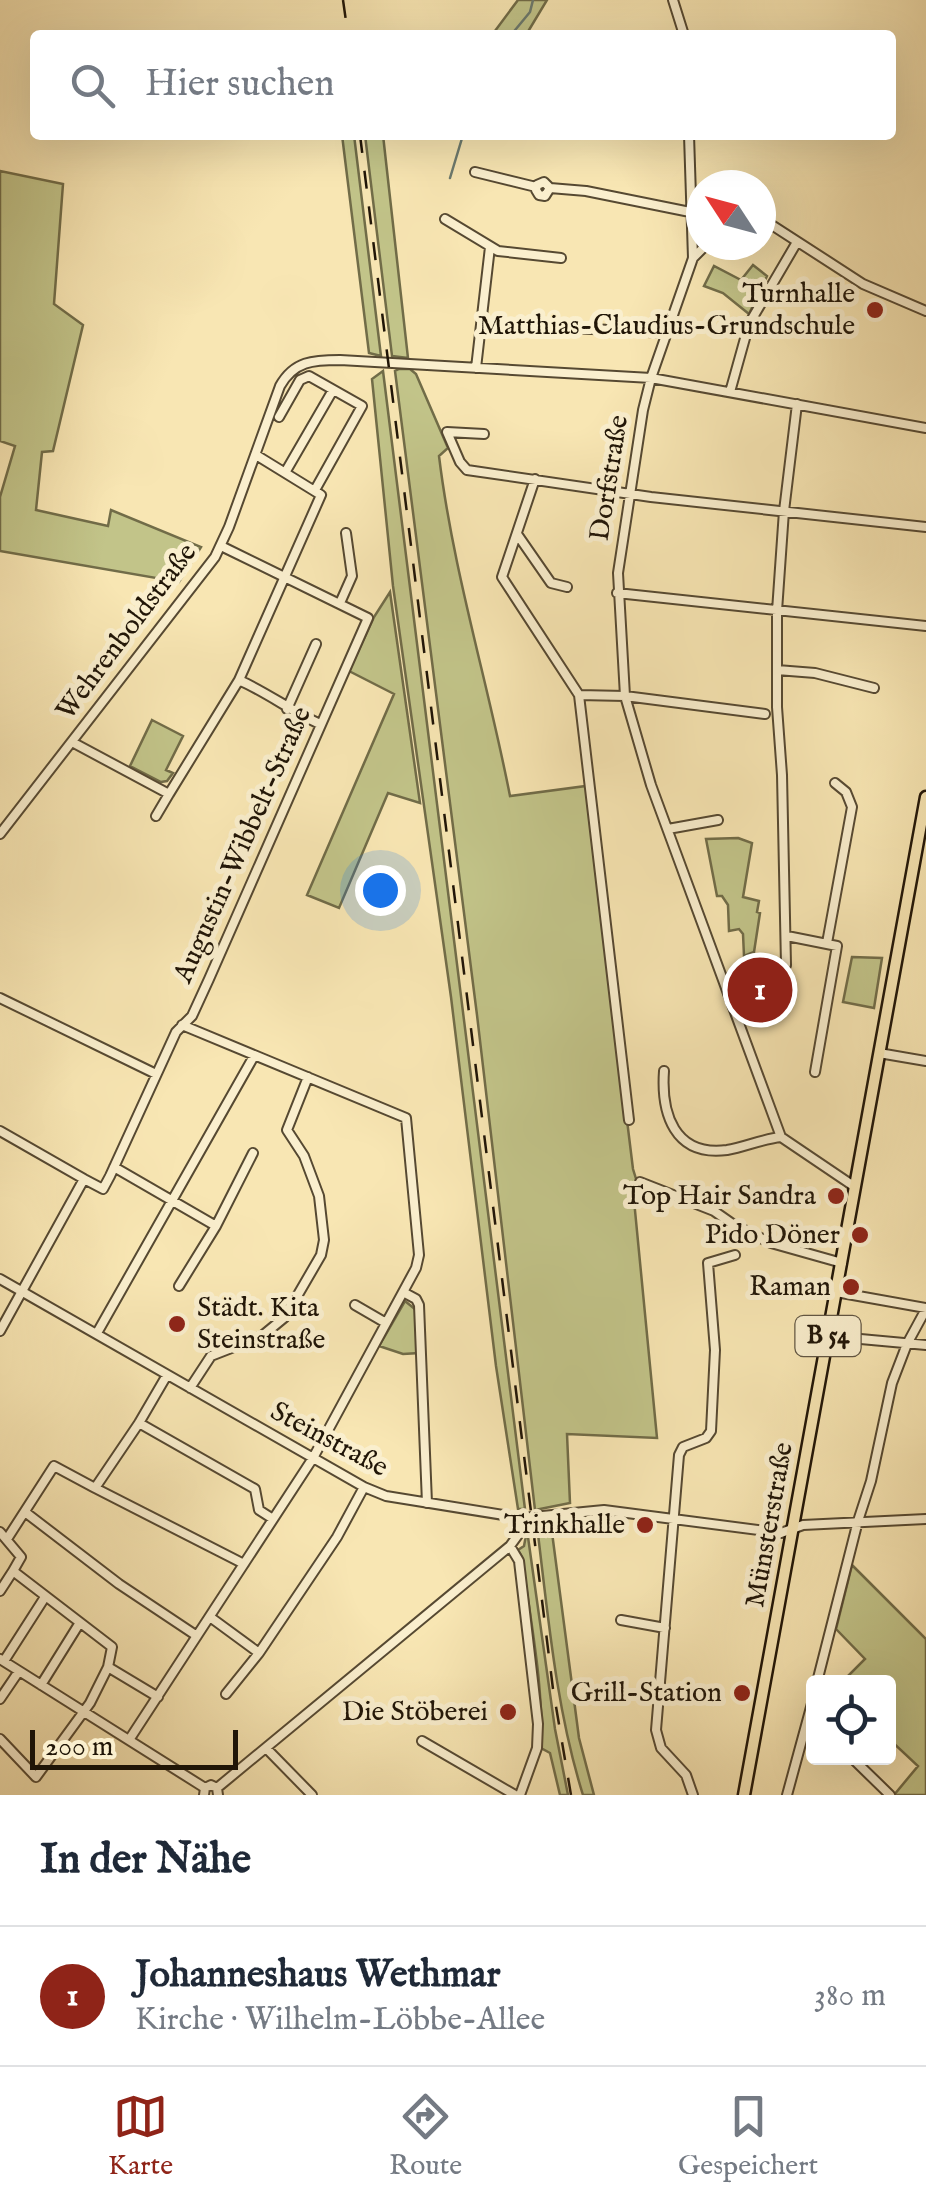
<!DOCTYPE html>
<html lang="de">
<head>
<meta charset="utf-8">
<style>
	body { margin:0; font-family:"IM FELL English",serif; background:#f2f2f3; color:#1f2937 }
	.controls { position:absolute; right:30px; bottom:30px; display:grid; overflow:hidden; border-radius:10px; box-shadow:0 10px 40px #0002 }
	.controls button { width:90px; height:90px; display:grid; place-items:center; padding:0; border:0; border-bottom:2px solid #e0e1e3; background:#fff; color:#1f2937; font:50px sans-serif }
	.compass { position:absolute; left:686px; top:170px; width:90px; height:90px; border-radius:50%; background:#fff; box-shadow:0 10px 40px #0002; rotate:306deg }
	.scale { position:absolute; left:30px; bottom:25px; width:208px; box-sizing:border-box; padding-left:10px; border:5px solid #201507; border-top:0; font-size:28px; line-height:35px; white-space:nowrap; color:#201507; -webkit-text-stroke:8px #faefce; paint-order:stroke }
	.you { position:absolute; left:380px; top:890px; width:35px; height:35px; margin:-25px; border:8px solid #fff; border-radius:50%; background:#1a73e8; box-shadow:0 0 0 15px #1a73e833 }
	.badge { display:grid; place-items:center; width:65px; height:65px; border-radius:50%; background:#8f2418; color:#fff; font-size:32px; font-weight:700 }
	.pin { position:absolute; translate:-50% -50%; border:5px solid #fff; box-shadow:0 2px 10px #0006 }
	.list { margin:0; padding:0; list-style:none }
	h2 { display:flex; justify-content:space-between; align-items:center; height:130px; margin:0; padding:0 40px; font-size:42px }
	h2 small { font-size:32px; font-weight:400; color:#747a83 }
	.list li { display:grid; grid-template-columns:65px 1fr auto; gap:30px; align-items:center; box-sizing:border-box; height:140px; padding:0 40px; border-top:2px solid #e0e1e3 }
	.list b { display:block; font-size:38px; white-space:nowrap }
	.list p { margin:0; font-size:32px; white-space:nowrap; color:#747a83 }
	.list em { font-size:32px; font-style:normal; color:#747a83 }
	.icon { flex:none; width:55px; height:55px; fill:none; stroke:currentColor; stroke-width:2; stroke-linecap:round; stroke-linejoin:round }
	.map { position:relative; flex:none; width:926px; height:1795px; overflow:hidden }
	.search { position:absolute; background:#fff; box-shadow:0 10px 40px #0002; left:30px; right:30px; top:30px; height:110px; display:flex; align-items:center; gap:25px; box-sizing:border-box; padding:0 35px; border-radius:10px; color:#747a83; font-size:38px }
	.sheet { height:270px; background:#fff }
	nav { display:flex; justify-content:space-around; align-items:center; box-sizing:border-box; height:140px; border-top:2px solid #e0e1e3; background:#fff; font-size:28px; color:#747a83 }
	nav a { display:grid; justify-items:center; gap:5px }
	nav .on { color:#8f2418 }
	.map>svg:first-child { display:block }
	.green { fill:#c2c489; stroke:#716c48; stroke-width:2.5 }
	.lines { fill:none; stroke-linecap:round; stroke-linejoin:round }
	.stream { stroke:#6c7a6e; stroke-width:2.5 }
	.minor-casing { stroke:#564932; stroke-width:12 }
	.major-casing { stroke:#201507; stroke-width:15 }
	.minor { stroke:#faefce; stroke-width:8 }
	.major { stroke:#f8e6b3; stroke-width:10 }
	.rail { stroke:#201507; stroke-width:2.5; stroke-dasharray:18 18; stroke-linecap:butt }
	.poi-dot { fill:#8f2418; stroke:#faefce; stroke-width:4 }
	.labels { text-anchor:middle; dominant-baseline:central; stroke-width:10; stroke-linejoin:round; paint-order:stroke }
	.shield { fill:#faefce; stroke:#615643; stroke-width:2.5 }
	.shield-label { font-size:25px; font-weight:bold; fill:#201507 }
	.poi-label { font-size:28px; fill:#201507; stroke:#faefce; text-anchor:end }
	.street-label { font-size:28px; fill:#201507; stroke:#faefce }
</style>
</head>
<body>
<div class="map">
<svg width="926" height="1795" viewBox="0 0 926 1795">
	<rect width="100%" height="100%" fill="#f8e6b3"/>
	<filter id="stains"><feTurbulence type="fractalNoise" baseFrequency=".002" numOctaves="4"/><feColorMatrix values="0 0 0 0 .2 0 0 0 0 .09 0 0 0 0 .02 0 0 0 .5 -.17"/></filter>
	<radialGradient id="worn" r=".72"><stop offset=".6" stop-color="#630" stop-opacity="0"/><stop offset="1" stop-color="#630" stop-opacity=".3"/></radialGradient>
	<path class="green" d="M 518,0 L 547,0 L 526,35 L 492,35 Z
		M 342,135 L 354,135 L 381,356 L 369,353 Z
		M 365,135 L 383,135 L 408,358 L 392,356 Z
		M 0,171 L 63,184 L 54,304 L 83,325 L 53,451 L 42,452 L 36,510 L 108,526 L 111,510 L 201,547 L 179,582 L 0,551 L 0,497 L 15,446 L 0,441 Z
		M 753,265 L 767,276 L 749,314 L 723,293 L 704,286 L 714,266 L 741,280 Z
		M 399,369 L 410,369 L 416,374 L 448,448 L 439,456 C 453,571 488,683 510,796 L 586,786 L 633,1169 L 637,1182 L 634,1200 L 657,1438 L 567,1434 L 570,1503 L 535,1510 L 477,1015 L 395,371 Z
		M 383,371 L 525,1509 L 518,1509 L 496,1366 L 451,997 L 393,586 L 372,379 Z
		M 390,592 L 420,803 L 388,793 L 339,908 L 307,895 L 394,694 L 349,671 L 374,617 Z
		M 152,720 L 183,736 L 166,770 L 173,773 L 167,781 L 161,782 L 130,766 Z
		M 738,838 L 752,843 L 743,897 L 759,901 L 757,912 L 760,913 L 754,952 L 744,956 L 743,934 L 739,929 L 729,931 L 728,905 L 722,896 L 717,896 L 706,839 Z
		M 852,957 L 882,958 L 874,1008 L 843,1002 Z
		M 405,1301 L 416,1310 L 419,1353 L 403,1354 L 379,1346 Z
		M 551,1525 L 579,1738 L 594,1795 L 583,1795 C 556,1709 548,1615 537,1526 Z
		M 527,1530 L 555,1729 L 568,1795 L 560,1795 L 550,1753 L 541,1748 C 544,1685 530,1619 522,1557 L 518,1550 L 524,1546 Z
		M 852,1565 L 926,1639 L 926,1795 L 894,1795 L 918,1766 L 889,1739 L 888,1682 L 842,1682 L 865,1659 L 836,1629 Z"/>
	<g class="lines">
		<path class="stream" d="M 511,35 L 530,12 L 533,0
			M 450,178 L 463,135"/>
		<defs>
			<path id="minor" d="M 673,0 L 684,35
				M 689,135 L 693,258 L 651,378 L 643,410 L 618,573 L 625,696 L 651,785 L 781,1137 L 855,1187
				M 475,172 L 536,187
				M 550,188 L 545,196 L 539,195 L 536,190 L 537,185 L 544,182 L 550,188 L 586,191 L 690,212
				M 761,218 L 863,284 L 926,311
				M 445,219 L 498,251 L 561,258
				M 693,258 L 706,245
				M 482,323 L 666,333
				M 476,368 L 490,247
				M 730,392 L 749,324 L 797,242
				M 279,417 L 300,380 L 309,376 L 362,406 L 315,490
				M 484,434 L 447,432 L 460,462 L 467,470 L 651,497 L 926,527
				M 286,471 L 333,390
				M 535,479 L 502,577 L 579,695
				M 517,534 L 551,583 L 567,587
				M 617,593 L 926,626
				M 340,603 L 352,576 L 346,533
				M 777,670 L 815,673 L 874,688
				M 239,680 C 268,693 291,711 320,724
				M 287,709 L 316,644
				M 72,742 L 169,794 L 239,680 L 321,495 L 256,455
				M 156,816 L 169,794
				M 668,829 L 718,820
				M 0,834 L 215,557 L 229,527 L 280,386 C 294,361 313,360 340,360 L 651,378 L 926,428
				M 787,936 L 837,946 L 815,1072
				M 827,943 L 852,807 L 846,792 L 835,783
				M 726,987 L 786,965 L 782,775 L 777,707 L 777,611 L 784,511 L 797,404
				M 0,998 L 156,1074
				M 879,1053 L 926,1061
				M 664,1071 C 661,1113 674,1157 727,1150 C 745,1147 762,1139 781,1137
				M 629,1120 L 579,695 L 625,696 L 765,714
				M 0,1131 L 84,1179
				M 114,1167 L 216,1226
				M 640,1182 L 714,1211 L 734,1225 L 771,1243 L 842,1263
				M 0,1279 L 364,1487 L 386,1496 L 522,1518 L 604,1510 L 781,1533 L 803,1525 L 926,1519
				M 179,1286 L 216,1226 L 253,1153
				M 403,1292 L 416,1299 L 419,1305 L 427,1503
				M 836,1292 L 926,1308
				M 355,1305 L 386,1323
				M 0,1331 L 84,1179 L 103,1189 L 110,1176 L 176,1032 L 192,1016 L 209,979 L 368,618 L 221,546
				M 97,1333 L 254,1056
				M 828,1336 L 926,1345
				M 190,1388 L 211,1356 L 262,1336 L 285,1317 L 321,1255 L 324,1240 L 319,1196 L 304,1156 L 287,1130 L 308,1077
				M 139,1423 L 255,1489 L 259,1510 L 273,1519
				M 95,1488 L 244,1564
				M 25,1512 L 119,1584 L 197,1636
				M 0,1532 L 21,1557 L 13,1571 L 112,1647 L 108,1667 L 158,1697
				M 7,1539 L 54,1466 L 95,1488 L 139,1423 L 167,1375
				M 510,1546 L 519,1561 L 538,1724 L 537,1748 L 520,1795
				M 0,1591 L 13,1571
				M 210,1617 L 259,1653 L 337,1537 L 364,1487
				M 621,1620 L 665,1628
				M 0,1659 L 205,1788
				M 4,1661 L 45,1597
				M 817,1682 L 858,1521 L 871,1481 L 892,1383 L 907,1344 L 926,1309
				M 41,1685 L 79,1624
				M 226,1694 L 259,1653
				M 0,1699 L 19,1671
				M 0,1739 L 36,1777 L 90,1703 L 108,1667
				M 129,1740 L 313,1458 L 416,1268 L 419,1255 L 406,1118 L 182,1025
				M 422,1741 L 515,1795
				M 266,1748 L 312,1795
				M 852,1758 L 890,1795
				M 217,1788 L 510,1546 L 518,1535 L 522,1518
				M 204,1795 L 205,1788 L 211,1785 L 217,1788 L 218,1795
				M 693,1795 L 686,1775 L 661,1748 L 656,1730 L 679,1455 L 683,1447 L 706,1438 L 711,1431 L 715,1350 L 708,1263 L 735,1255
				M 787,1795 L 814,1696"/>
			<path id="major" d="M 744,1795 L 926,797"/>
		</defs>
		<use href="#minor" class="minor-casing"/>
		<use href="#major" class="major-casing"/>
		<use href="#minor" class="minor"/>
		<use href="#major" class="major"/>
		<path class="rail" d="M 343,0 L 348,35
			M 360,135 L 553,1689 L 571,1795"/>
	</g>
	<g class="poi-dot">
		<circle cx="875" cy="310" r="10"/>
		<circle cx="836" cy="1196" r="10"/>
		<circle cx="860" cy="1235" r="10"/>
		<circle cx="851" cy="1287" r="10"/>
		<circle cx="177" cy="1324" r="10"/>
		<circle cx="645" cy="1525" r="10"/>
		<circle cx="742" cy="1693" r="10"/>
		<circle cx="508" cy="1712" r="10"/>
	</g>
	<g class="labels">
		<rect class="shield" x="795.5" y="1316" width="65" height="40" rx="8"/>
		<g class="shield-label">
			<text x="828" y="1336">B 54</text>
		</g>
		<g class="poi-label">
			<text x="855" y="294">Turnhalle<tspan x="855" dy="32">Matthias-Claudius-Grundschule</tspan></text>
			<text x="816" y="1196">Top Hair Sandra</text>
			<text x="840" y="1235">Pido Döner</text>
			<text x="831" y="1287">Raman</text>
			<text x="197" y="1308" text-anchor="start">Städt. Kita<tspan x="197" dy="32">Steinstraße</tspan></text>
			<text x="625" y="1525">Trinkhalle</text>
			<text x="722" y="1693">Grill-Station</text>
			<text x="488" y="1712">Die Stöberei</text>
		</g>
		<g class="street-label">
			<text transform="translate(610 478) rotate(-81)">Dorfstraße</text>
			<text transform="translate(127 632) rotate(-53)">Wehrenboldstraße</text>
			<text transform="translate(243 845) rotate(-66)">Augustin-Wibbelt-Straße</text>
			<text transform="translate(329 1440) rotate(28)">Steinstraße</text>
			<text transform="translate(770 1525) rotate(-80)">Münsterstraße</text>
		</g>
	</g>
	<rect width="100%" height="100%" filter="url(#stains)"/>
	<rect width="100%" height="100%" fill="url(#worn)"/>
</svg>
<div class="controls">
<button><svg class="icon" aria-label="locate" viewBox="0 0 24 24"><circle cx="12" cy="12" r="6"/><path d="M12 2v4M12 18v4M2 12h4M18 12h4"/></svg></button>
</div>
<svg class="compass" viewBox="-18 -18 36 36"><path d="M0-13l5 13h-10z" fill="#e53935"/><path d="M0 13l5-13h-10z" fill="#747a83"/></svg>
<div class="scale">200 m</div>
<div class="you"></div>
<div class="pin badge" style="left:760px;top:990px">1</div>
<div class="search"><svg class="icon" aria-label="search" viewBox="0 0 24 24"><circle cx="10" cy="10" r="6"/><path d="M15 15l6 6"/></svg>Hier suchen</div>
</div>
<section class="sheet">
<h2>In der Nähe<small></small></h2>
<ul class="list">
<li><span class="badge">1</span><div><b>Johanneshaus Wethmar</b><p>Kirche · Wilhelm-Löbbe-Allee</p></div><em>380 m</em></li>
</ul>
</section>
<nav>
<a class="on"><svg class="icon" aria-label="map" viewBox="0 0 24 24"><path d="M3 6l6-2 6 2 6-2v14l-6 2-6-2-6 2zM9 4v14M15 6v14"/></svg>Karte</a>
<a><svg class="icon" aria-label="directions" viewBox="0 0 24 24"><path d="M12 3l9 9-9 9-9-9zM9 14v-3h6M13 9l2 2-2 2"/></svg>Route</a>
<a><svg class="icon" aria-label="saved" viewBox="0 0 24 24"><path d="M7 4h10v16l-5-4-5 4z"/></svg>Gespeichert</a>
</nav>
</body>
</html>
